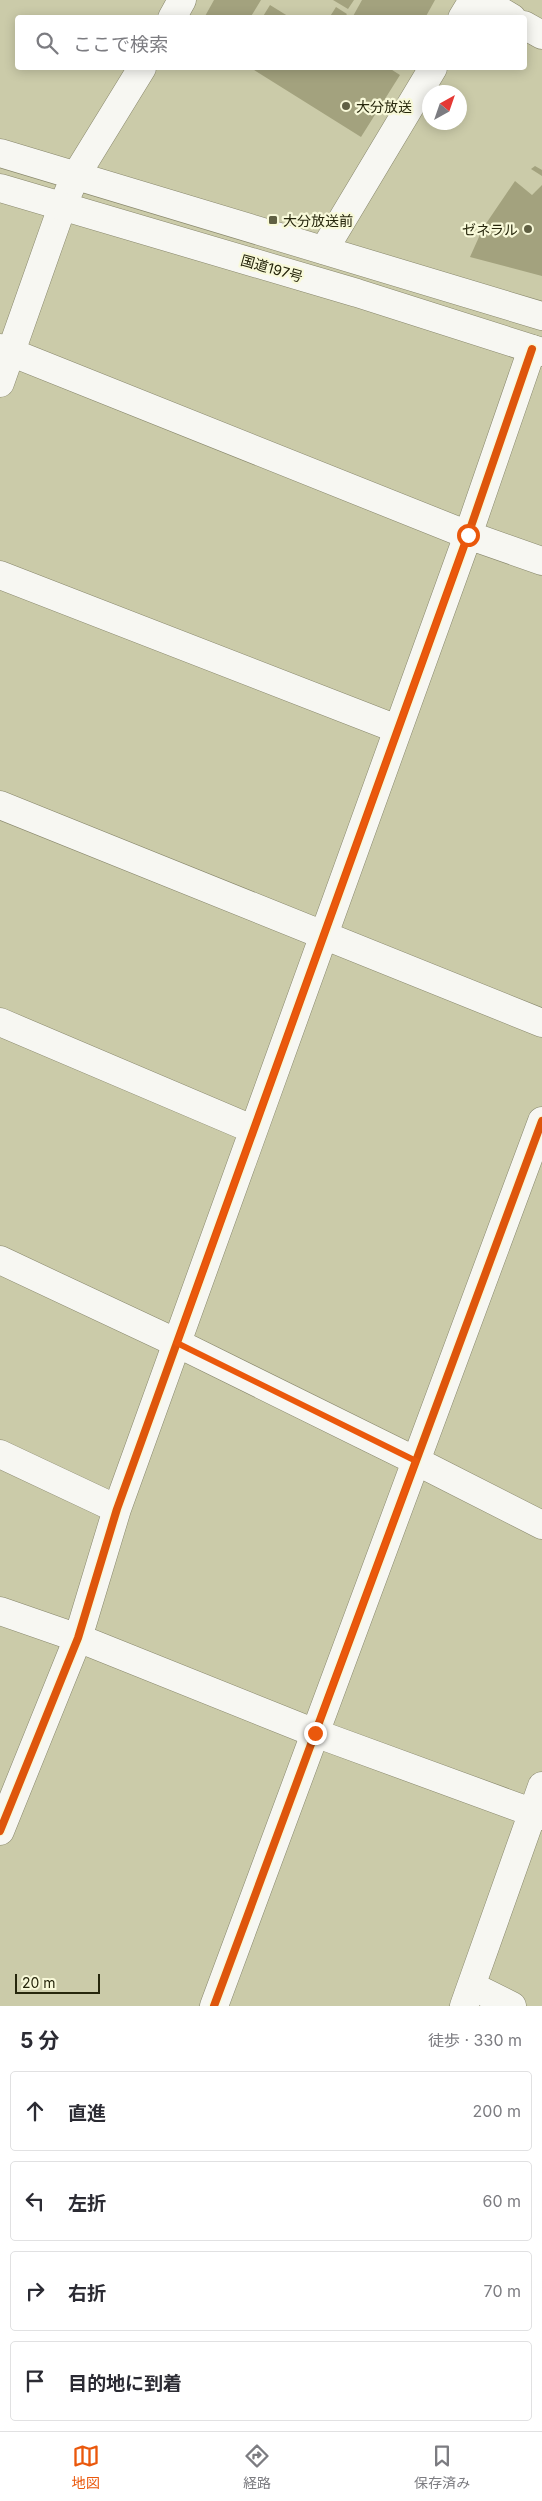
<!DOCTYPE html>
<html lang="ja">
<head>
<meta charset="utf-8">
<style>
	body { margin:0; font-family:Inter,"Noto Sans JP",sans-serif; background:#f7f7f7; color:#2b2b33 }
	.compass { position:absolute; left:422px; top:85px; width:45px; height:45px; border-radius:50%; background:#fff; box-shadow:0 2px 12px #0003; rotate:40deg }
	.scale { position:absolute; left:15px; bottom:12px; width:85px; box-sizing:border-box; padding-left:5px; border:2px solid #26260c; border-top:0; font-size:14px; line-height:18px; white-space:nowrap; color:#26260c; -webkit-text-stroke:4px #f8f9d9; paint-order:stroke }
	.stop { position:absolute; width:15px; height:15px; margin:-11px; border:4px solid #ea580c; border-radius:50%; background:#fff }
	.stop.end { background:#ea580c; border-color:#fff; box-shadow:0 1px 5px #0008 }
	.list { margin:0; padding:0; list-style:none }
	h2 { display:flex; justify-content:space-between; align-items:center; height:65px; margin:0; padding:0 20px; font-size:21px }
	h2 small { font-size:16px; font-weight:400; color:#7c7c81 }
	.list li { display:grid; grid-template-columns:32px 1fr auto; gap:15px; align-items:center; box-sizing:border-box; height:80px; margin:0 10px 10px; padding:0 10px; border:1px solid #e1e1e2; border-radius:5px }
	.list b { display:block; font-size:19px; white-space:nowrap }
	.list em { font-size:16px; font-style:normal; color:#7c7c81 }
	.icon { flex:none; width:28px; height:28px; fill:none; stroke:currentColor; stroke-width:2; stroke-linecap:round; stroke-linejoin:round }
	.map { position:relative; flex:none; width:542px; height:2006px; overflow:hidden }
	.search { position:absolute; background:#fff; box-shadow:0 2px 12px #0003; left:15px; right:15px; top:15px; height:55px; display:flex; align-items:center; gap:12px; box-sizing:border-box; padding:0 18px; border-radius:5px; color:#7c7c81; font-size:19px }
	.sheet { height:425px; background:#fff }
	nav { display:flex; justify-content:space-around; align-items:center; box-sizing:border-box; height:70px; border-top:1px solid #e1e1e2; background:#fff; font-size:14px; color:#7c7c81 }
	nav a { display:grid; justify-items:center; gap:2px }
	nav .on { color:#ea580c }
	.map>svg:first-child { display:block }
	.building { fill:#a3a27e }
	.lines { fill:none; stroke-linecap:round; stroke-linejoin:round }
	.street-casing { stroke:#87866b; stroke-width:29 }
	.secondary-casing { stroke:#87866b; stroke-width:29 }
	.highway-casing { stroke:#87866b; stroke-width:29 }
	.street { stroke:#f7f7f2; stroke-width:28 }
	.secondary { stroke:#f7f7f2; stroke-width:28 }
	.highway { stroke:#f7f7f2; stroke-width:28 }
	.cycleway-casing { stroke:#f8f9d9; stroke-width:11 }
	.cycleway { stroke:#de560c; stroke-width:8 }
	.route { stroke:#ea580c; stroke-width:6 }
	.poi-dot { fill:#606043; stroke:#f8f9d9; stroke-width:2 }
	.labels { text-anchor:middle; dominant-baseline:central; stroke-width:4.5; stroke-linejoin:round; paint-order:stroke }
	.poi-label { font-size:14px; fill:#26260c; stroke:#f8f9d9; text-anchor:start }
	.street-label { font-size:14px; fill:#26260c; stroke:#f8f9d9 }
</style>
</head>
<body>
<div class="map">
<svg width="542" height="2006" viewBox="0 0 542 2006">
	<rect width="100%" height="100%" fill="#cbcba9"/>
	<path class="building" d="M 214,0 L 261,0 L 250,18 L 204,18 Z
		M 333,0 L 354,0 L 348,9 Z
		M 362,0 L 435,0 L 425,18 L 352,18 Z
		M 270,5 L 291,18 L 262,18 Z
		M 336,7 L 347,14 L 344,18 L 329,18 Z
		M 251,68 L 389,68 L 400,75 L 361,137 Z
		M 535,166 L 542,170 L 542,176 L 531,169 Z
		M 515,181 L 532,195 L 542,185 L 542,276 L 470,257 L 483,228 Z"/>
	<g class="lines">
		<defs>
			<path id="street" d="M 482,0 L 512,18
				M 172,18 L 182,0
				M 462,18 L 473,0
				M 524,25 L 542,35
				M 75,177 L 142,68
				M 324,250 L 433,68
				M 0,348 L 468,535 L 542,561
				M 0,575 L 397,729
				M 0,805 L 542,1023
				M 0,1022 L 252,1129
				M 0,1454 L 117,1509
				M 416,1461 L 542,1525
				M 0,1611 L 78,1638 L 315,1733 L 542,1816
				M 0,1831 L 78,1638 L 117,1509 L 468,535 L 532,349
				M 472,1986 L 512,2006
				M 464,2006 L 542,1786"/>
			<path id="secondary" d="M 0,383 L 62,207 L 75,177
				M 0,1260 L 177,1343 L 416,1461
				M 214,2006 L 542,1121"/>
			<path id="highway" d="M 0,153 L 542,316
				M 0,188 L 357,293 L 542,352"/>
		</defs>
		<use href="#street" class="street-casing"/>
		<use href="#secondary" class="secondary-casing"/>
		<use href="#highway" class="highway-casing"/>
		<use href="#street" class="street"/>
		<use href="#secondary" class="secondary"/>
		<use href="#highway" class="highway"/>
		<defs>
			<path id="cycleway" d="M 0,1831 L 78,1638 L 117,1509 L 468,535 L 532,349
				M 214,2006 L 542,1121"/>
		</defs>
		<use href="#cycleway" class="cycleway-casing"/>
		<use href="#cycleway" class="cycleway"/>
	</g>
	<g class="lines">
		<path class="route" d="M 315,1733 L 416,1461 L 177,1343 L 468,535"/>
	</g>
	<g class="poi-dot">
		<circle cx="346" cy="106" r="5"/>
		<rect x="268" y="215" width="10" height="10" rx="2.5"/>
		<circle cx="528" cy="229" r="5"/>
	</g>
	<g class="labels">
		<g class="poi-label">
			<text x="356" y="106">大分放送</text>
			<text x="283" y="220">大分放送前</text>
			<text x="518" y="229" text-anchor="end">ゼネラル</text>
		</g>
		<g class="street-label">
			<text transform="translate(272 268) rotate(16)">国道197号</text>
		</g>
	</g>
</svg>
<svg class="compass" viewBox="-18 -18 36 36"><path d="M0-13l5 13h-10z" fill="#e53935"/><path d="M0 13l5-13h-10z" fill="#7c7c81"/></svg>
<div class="scale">20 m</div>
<div class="stop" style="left:468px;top:535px"></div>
<div class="stop end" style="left:315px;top:1733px"></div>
<div class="search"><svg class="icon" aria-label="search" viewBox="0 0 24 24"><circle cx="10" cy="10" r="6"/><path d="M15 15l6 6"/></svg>ここで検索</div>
</div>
<section class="sheet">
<h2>5 分<small>徒歩 · 330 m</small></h2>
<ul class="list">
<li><svg class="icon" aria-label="ahead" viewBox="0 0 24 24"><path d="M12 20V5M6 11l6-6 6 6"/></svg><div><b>直進</b></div><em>200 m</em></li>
<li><svg class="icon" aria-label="left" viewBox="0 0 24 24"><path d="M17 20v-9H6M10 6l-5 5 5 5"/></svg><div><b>左折</b></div><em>60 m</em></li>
<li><svg class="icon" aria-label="right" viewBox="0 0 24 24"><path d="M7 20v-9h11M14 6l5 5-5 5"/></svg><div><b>右折</b></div><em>70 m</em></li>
<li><svg class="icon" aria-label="arrive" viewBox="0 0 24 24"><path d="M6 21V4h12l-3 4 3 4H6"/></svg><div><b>目的地に到着</b></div></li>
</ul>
</section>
<nav>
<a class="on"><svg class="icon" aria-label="map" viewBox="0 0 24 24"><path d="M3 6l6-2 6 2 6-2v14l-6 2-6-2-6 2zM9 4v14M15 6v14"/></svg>地図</a>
<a><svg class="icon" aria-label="directions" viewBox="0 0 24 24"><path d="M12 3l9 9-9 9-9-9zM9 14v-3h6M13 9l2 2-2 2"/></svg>経路</a>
<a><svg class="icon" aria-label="saved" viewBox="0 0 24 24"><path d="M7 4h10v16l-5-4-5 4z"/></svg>保存済み</a>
</nav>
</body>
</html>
